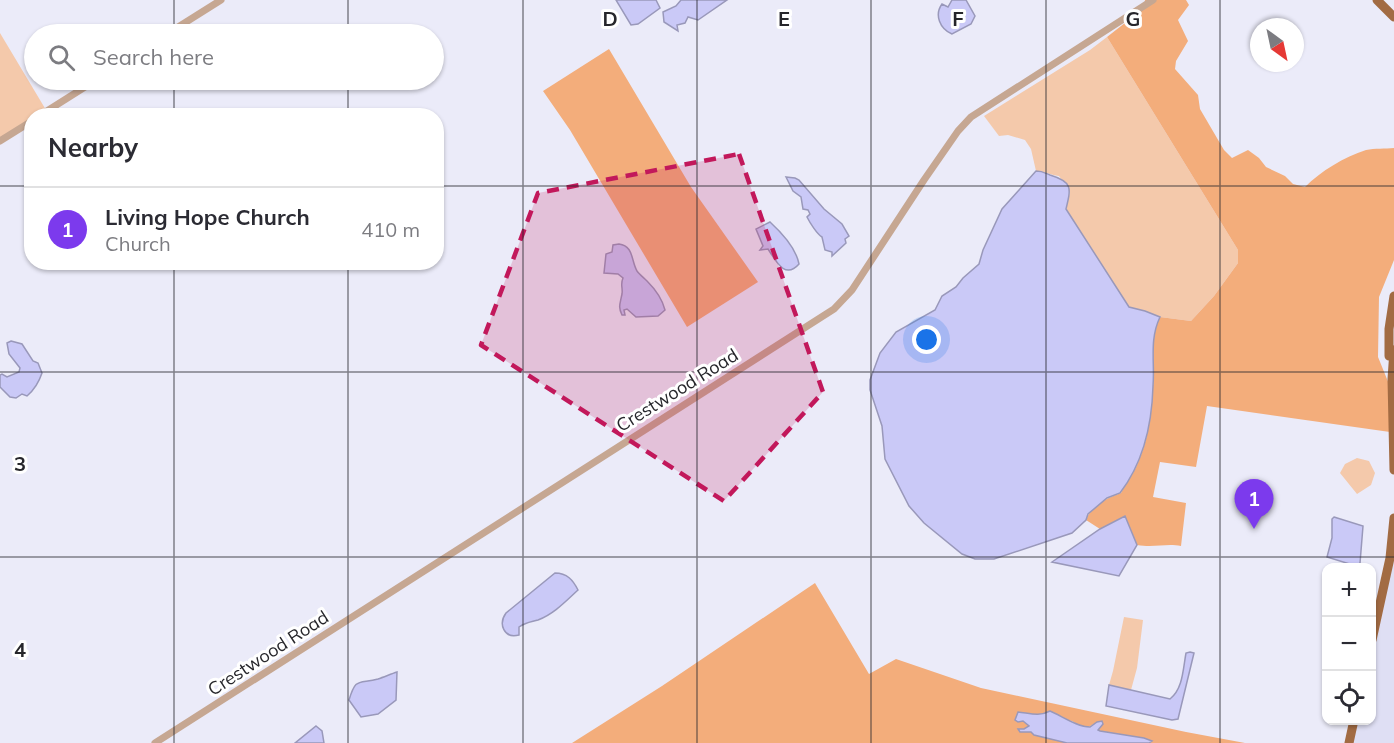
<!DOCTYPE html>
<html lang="en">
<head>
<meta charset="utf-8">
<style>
	body { margin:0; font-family:Mulish,sans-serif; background:#f2f2f3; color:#2b2b33 }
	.controls { position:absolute; right:18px; bottom:18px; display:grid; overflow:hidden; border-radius:12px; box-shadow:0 2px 4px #0004 }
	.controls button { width:54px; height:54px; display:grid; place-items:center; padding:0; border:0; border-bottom:2px solid #e1e1e2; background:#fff; color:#2b2b33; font:30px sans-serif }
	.compass { position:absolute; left:1250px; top:18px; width:54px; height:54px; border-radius:50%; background:#fff; box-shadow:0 2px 4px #0004; rotate:147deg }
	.you { position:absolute; left:927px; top:340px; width:21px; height:21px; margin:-15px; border:4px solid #fff; border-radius:50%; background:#1a73e8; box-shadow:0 0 0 9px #1a73e833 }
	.badge { display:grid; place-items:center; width:39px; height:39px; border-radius:50%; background:#7c3aed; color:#fff; font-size:20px; font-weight:700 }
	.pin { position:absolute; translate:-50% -50px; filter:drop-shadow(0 2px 3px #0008) }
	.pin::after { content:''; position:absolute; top:32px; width:21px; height:18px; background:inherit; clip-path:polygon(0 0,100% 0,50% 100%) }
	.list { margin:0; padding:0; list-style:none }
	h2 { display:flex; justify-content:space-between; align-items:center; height:78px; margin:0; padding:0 24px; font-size:26px }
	h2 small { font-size:20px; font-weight:400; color:#7c7c81 }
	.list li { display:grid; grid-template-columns:39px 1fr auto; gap:18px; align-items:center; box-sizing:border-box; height:84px; padding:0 24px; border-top:2px solid #e1e1e2 }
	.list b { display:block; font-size:22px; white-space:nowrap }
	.list p { margin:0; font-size:20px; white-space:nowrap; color:#7c7c81 }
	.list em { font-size:20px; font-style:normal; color:#7c7c81 }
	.icon { flex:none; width:33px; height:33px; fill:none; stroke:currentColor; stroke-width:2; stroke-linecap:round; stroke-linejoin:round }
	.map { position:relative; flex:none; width:1394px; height:743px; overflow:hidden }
	.search { position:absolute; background:#fff; box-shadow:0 2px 4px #0004; left:24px; top:24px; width:420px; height:66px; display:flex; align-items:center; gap:15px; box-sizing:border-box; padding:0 21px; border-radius:33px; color:#7c7c81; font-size:22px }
	.panel { position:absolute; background:#fff; box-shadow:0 2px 4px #0004; left:24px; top:108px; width:420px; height:162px; border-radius:24px }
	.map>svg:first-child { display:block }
	.built { fill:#dfdff4 }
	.green { fill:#f4c9ab }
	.forest { fill:#f3ad7b }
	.water { fill:#cac9f7; stroke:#9998ba; stroke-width:1.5 }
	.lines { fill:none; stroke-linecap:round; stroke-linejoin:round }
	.minor { stroke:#c6a792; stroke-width:7 }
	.major { stroke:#a26b43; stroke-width:9 }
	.marked { fill:#c2185b; fill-opacity:0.2; stroke:#c2185b; stroke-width:4.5; stroke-dasharray:12 8; stroke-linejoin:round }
	.grid { fill:none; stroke:#26262b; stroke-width:1.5; stroke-opacity:0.55 }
	.labels { text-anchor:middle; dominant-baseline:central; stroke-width:6; stroke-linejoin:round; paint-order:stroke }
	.street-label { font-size:18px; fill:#26262b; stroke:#fff }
	.grid-label { font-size:20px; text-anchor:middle; font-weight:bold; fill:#26262b; stroke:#fff; stroke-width:6; stroke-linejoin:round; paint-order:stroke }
</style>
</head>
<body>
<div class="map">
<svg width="1394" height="743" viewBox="0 0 1394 743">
	<rect width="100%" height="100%" fill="#ebebf9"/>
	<path class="built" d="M 1394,554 L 1394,743 L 1353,743 L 1357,721 L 1372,720 L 1372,656 Z"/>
	<path class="green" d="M 0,33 L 46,110 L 38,115 L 32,116 L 31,120 L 0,141 Z
		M 1107,37 L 1238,250 L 1238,263 L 1214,296 L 1191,321 L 1160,317 L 1145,311 L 1129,307 L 1066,209 L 1070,192 L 1059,176 C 1050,175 1044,171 1036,171 L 1031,149 L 1025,140 L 1008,135 L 999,136 L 984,116 L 1090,50 Z
		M 1357,458 L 1369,461 L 1375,473 L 1371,485 L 1357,494 L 1340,473 L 1345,464 Z
		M 1124,617 L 1143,620 L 1137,668 L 1131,690 L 1109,685 L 1113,671 Z"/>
	<path class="forest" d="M 1145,0 L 1186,0 L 1189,5 L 1178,20 L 1188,41 L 1176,61 L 1175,69 L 1198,95 L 1200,109 L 1224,150 L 1232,158 L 1248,150 L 1259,158 L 1266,167 L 1285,176 L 1293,184 L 1305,187 C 1321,171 1344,157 1366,150 C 1375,148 1385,149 1394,148 L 1394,260 L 1379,297 L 1378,357 L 1389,384 L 1390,432 L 1207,406 L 1196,467 L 1160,462 L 1153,497 L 1186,503 L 1181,546 C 1166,543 1155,548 1137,545 L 1125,516 L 1100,529 L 1086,520 C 1091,506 1107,498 1121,493 C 1126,484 1133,474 1137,465 C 1148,441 1152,412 1153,386 C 1155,362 1149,340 1160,317 L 1191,321 L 1214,296 L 1238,263 L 1238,250 L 1107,37 L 1144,8 Z
		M 609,49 L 691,187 L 758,282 L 687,327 L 570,130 L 543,91 Z
		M 815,583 L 869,674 L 896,659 L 981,688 L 1186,732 L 1245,743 L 1149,743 L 1152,741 L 1100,731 L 1098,730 L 1097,722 L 1087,728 L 1080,726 L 1072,721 L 1024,713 L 1023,721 L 1029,726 L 1020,732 L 1031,732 L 1067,743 L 572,743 L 662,686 Z"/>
	<path class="water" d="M 616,0 L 656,0 L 660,8 L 638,24 L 631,25 Z
		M 681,0 L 727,0 L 698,20 L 688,17 L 685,23 L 677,25 L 678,31 L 664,22 L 663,12 L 676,6 Z
		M 952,0 L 966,0 L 975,16 L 971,24 L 952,34 C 940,29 934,15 942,4 L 948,7 Z
		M 1036,171 C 1043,171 1045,173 1050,175 C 1073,182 1071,188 1066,209 L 1129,307 L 1145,311 L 1160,317 C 1149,340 1155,362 1153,386 C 1152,423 1143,463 1120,493 L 1107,498 L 1088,514 L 1086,520 L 1072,533 L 994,559 L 975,559 L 962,554 L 924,523 L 909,506 L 885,459 L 882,426 L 870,390 L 870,380 L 880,353 L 896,332 L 935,310 L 942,296 L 956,287 L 963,278 L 979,264 L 983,250 L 1002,209 Z
		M 786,177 L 795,178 L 799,180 L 824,209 L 842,224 L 849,236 L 845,239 L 846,243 L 832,256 L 832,252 L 825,250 L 822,237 C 817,234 810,223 807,217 L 810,214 L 808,210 L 803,209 L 801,197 L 793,191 Z
		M 770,222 C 782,233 796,248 799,264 C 785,280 776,261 768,249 L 760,250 L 763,246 L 756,229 Z
		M 619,244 C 634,246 631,261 637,271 C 639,274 644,278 647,281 C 656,290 662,298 665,310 L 658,316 L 636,317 L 627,309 L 624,310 L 625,315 L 622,315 C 618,307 620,304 622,294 C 623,287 620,285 623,278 L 618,274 L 604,273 L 606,254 L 612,252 L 613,245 Z
		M 11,341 L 22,344 L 33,361 L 38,363 L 42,373 C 39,382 34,390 27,396 L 22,394 L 16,398 L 10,397 L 0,387 L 0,375 L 2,374 L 7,377 L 19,372 L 20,368 L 9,354 L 7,343 Z
		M 1125,516 L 1137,545 L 1119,576 L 1052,562 L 1100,529 Z
		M 1334,517 L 1363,526 L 1360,563 L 1356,566 L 1327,557 L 1332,538 L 1332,519 Z
		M 555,573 C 567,573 573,580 578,590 C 566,601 554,614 538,620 C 531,622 526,622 519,627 L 519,635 C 504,639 498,624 506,613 Z
		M 1190,652 L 1194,653 L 1178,719 L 1172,720 L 1106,706 L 1109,685 L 1170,699 C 1183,689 1183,669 1186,653 Z
		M 397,672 L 396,700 L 378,714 L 361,717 L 349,700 C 356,677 358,684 378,679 C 384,677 391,674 397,672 Z
		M 1050,711 C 1062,716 1077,727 1090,727 L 1097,722 L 1102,721 L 1103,724 L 1098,730 L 1100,731 L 1144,738 L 1152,741 L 1149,743 L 1067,743 L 1034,735 L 1031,732 L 1020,732 L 1018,729 L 1024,729 L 1029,726 L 1023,721 L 1018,722 L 1015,720 L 1018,712 C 1029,713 1039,717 1050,711 Z
		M 316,726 L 322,731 L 324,743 L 295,743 Z"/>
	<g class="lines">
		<path class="minor" d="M 167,34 L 221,0
			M 39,116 L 96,80
			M 0,141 L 32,121
			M 155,743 L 834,309 L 852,290 L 924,180 L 958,131 L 971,117 L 1153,0"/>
		<path class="major" d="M 1377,0 L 1394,17
			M 1394,350 L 1392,379 L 1394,470
			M 1389,356 L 1389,329 L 1394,296
			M 1372,640 L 1390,558 L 1394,518
			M 1349,743 L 1354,720"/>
	</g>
	<path class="marked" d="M 739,154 L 823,392 L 724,501 L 481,345 L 538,193 Z"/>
	<path class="grid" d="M 174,0 L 174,34M 348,0 L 348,34M 523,0 L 523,743M 697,0 L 697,743M 871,0 L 871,743M 1046,0 L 1046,743M 1220,0 L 1220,743M 174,80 L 174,116M 348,80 L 348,116M 0,186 L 32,186M 436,186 L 1394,186M 174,262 L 174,743M 348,262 L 348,743M 0,372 L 1394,372M 0,557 L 1394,557"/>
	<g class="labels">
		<g class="street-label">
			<text transform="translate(677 390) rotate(-32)">Crestwood Road</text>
			<text transform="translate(268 653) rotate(-33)">Crestwood Road</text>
		</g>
	</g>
	<g class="grid-label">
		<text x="610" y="26">D</text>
		<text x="784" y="26">E</text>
		<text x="958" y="26">F</text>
		<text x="1133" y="26">G</text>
		<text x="20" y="471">3</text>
		<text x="20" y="657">4</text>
	</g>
</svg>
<div class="controls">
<button>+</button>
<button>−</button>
<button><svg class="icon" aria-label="locate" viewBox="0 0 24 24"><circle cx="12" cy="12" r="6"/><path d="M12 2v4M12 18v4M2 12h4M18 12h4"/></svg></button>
</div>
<svg class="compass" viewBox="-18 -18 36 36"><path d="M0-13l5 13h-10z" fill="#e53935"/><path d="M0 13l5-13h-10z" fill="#7c7c81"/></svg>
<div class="you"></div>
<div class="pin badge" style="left:1254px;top:529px">1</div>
<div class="search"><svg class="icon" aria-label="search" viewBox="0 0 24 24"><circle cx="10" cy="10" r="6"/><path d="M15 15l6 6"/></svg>Search here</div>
<section class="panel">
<h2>Nearby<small></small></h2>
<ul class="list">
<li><span class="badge">1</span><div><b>Living Hope Church</b><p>Church</p></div><em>410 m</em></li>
</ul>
</section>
</div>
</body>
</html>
